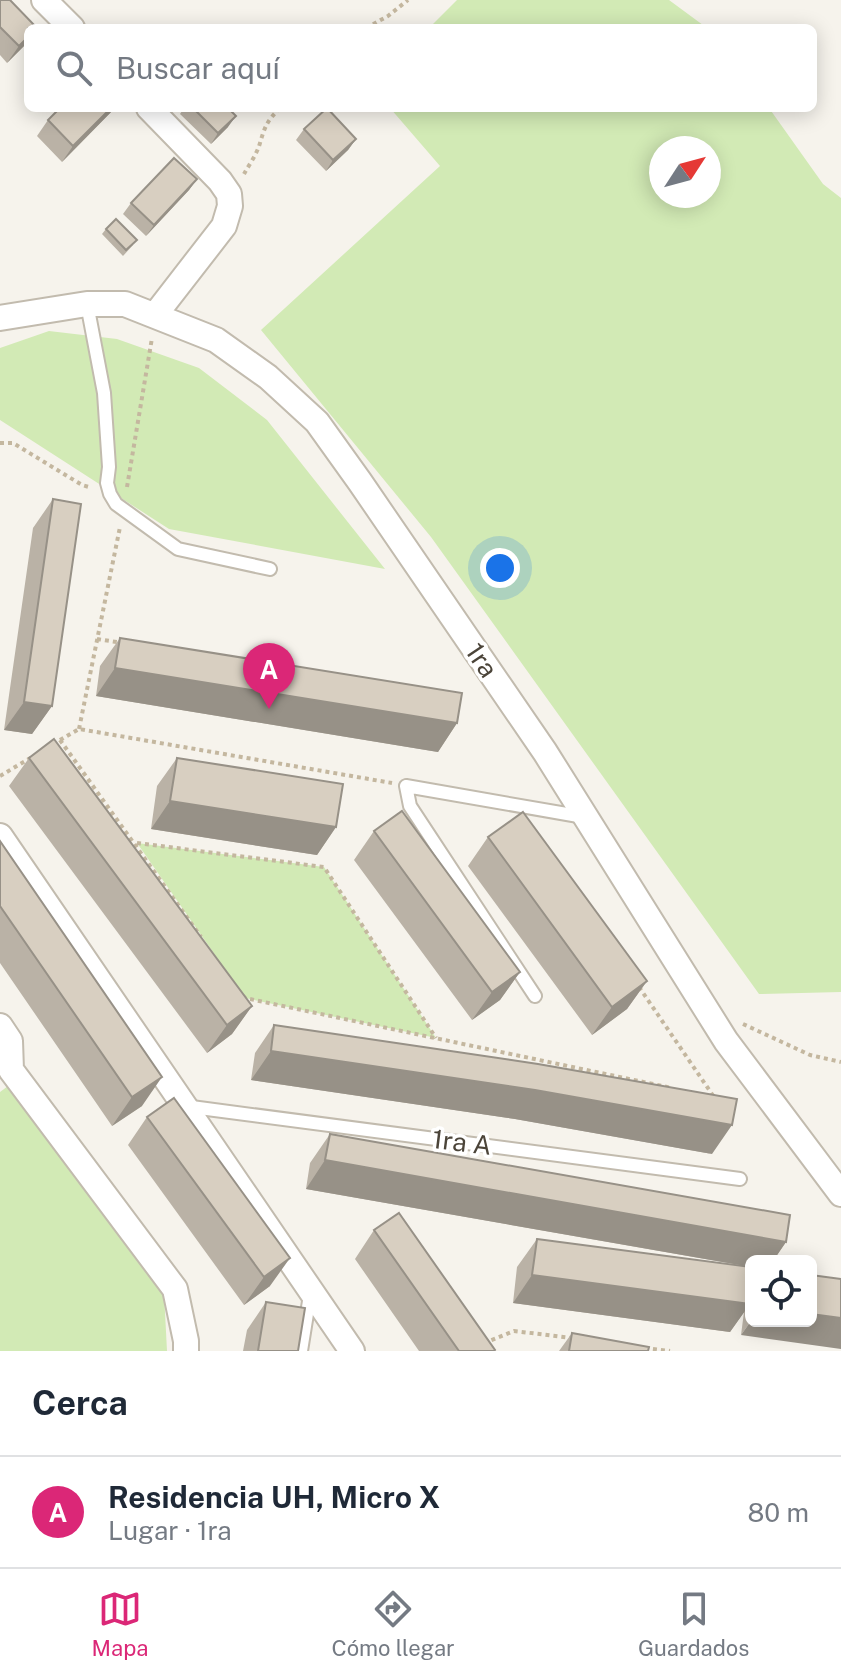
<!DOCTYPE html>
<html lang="es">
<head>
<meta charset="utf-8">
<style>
	body { margin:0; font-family:"Public Sans",sans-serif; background:#f6f6f7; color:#1f2937 }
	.controls { position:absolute; right:24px; bottom:24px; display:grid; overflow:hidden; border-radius:12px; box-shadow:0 4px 20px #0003 }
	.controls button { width:72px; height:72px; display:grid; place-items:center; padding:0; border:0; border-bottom:2px solid #e0e1e3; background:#fff; color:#1f2937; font:40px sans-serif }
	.compass { position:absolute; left:649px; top:136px; width:72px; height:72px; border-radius:50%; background:#fff; box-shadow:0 4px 20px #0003; rotate:54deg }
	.you { position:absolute; left:500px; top:568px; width:28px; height:28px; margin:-20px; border:6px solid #fff; border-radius:50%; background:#1a73e8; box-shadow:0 0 0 12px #1a73e833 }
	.badge { display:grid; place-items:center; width:52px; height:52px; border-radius:50%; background:#db2777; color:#fff; font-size:26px; font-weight:700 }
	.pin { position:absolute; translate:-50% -66px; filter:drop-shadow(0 2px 4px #0008) }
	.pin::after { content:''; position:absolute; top:42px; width:28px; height:24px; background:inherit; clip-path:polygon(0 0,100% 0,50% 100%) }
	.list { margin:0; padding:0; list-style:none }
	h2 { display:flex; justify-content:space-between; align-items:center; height:104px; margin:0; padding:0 32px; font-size:34px }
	h2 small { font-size:26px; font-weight:400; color:#747a83 }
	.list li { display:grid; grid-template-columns:52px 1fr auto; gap:24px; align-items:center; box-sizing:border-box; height:112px; padding:0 32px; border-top:2px solid #e0e1e3 }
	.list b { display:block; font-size:30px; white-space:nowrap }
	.list p { margin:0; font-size:26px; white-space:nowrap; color:#747a83 }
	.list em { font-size:26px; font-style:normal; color:#747a83 }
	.icon { flex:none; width:44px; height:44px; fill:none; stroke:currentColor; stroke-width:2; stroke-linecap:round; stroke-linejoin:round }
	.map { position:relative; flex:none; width:841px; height:1351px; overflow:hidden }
	.search { position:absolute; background:#fff; box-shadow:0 4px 20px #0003; left:24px; right:24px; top:24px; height:88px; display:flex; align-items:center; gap:20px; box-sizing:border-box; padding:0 28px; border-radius:12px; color:#747a83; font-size:30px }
	.sheet { height:216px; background:#fff }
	nav { display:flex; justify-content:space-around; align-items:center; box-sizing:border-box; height:112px; border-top:2px solid #e0e1e3; background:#fff; font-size:22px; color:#747a83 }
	nav a { display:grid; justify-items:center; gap:4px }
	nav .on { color:#db2777 }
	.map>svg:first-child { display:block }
	.green { fill:#d2eab5; fill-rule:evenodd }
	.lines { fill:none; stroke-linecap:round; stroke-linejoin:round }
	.lane-casing { stroke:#c2bbae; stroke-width:16 }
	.street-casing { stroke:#c2bbae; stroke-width:28 }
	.path { stroke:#c4b79f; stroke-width:4; stroke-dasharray:4 4; stroke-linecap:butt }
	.lane { stroke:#fff; stroke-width:12 }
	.street { stroke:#fff; stroke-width:24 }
	.wall { fill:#bab2a6 }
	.shaded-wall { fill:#979187 }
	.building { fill:#d8cfc1; stroke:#979187; stroke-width:2 }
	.labels { text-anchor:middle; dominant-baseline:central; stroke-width:7; stroke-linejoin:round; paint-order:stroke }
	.street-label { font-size:26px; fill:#4b4439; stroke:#fff }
</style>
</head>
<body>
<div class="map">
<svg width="841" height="1351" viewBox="0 0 841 1351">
	<rect width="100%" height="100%" fill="#f6f3ec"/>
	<path class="green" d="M 457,0 L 669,0 L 707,28 L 429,28 Z
		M 390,108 L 769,108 L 823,184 L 841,198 L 841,992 L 759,994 L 431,537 L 261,330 L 440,166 ZM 709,148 L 709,196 L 661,196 L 661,148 Z
		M 49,331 L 117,339 L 199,368 L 267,420 L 385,569 L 169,529 L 0,420 L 0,348 Z
		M 137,843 L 324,867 L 436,1038 L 245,998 Z
		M 8,1086 L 164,1293 L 167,1351 L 0,1351 L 0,1092 Z"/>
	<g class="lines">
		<defs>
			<path id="lane" d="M 87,304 L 104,393 L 109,467 L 107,483 L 110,494 L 116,504 L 178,549 L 270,569
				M 535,996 L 410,806 L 406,786 L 584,817
				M 184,1106 L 740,1179
				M 301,1351 L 310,1295"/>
			<path id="street" d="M 44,0 L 72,28
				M 149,108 L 220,181 L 229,194 L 230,206 L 224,226 L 155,315
				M 0,318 L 87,304 L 125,304 L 216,340 L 268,377 L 317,422 L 360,482 L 545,752 L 726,1041 L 841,1194
				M 0,836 L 352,1351
				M 0,1026 L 10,1041 L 11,1070 L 175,1289 L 186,1341 L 186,1351"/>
		</defs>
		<use href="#lane" class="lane-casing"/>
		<use href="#street" class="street-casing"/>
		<path class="path" d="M 366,28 L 388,16 L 408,0
			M 244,174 C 249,165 257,154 260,143 C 265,126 267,121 280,108
			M 0,443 L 13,443 L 82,485 L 89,487
			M 127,487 L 152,338
			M 97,639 L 123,643
			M 79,729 L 120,527
			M 60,740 L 201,937
			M 60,740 L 79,729 L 392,783
			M 0,776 L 32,757
			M 137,843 L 324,867 L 436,1038
			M 639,987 L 714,1097 L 712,1096
			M 243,996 L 245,998 L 672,1088
			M 743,1024 L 810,1055 L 841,1062
			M 484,1343 L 514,1331 L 572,1338
			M 645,1348 L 670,1351"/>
		<use href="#lane" class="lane"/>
		<use href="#street" class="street"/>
	</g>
	<path class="wall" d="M 0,0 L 28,28 L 28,42 L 7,63 L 0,55 Z
		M 60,108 L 115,108 L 62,162 L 37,136 L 48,120 Z
		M 184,108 L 228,108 L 228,127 L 211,144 L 180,114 Z
		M 304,129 L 356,139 L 348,150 L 326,171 L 296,140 Z
		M 197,179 L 189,190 L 146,236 L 123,214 L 131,203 Z
		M 106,229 L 133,245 L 123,256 L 102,234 Z
		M 53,499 L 52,706 L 32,734 L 4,730 L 33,528 Z
		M 120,638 L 457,723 L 438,752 L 96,696 L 100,666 Z
		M 29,758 L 252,1006 L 232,1034 L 207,1053 L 9,786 Z
		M 177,758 L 336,827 L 317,855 L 151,829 L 157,786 Z
		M 374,831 L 520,972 L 500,1000 L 472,1020 L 354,860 Z
		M 488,837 L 647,981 L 627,1009 L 592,1035 L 468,866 Z
		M 0,841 L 142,1106 L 112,1126 L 0,963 Z
		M 274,1025 L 712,1154 L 515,1119 L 251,1080 L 255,1053 Z
		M 147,1117 L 270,1286 L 244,1305 L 128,1145 Z
		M 330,1134 L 786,1242 L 773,1261 L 751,1261 L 751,1321 L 741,1335 L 744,1312 L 730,1332 L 513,1303 L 517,1267 L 537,1239 L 745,1266 L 306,1189 L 310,1163 Z
		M 374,1230 L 495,1351 L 419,1351 L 355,1259 Z
		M 266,1302 L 298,1351 L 243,1351 L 247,1330 Z
		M 572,1333 L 648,1351 L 559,1351 Z"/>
	<path class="shaded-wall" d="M 28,37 L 28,42 L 7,63 L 19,46 Z
		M 111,108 L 115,108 L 62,162 L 73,146 Z
		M 236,116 L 228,127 L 211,144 L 218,133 Z
		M 356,139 L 348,150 L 326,171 L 333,160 Z
		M 197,179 L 189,190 L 146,236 L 154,225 Z
		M 115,668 L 457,723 L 438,752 L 96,696 Z
		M 24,702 L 52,706 L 32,734 L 4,730 Z
		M 170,801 L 336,827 L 317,855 L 151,829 Z
		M 520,972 L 500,1000 L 472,1020 L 492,992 Z
		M 647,981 L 627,1009 L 592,1035 L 612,1007 Z
		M 252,1006 L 232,1034 L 207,1053 L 227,1025 Z
		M 271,1051 L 535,1090 L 732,1125 L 712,1154 L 515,1119 L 251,1080 Z
		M 162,1077 L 142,1106 L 112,1126 L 132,1097 Z
		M 325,1160 L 786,1242 L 773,1261 L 751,1261 L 751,1267 L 306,1189 Z
		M 290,1258 L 270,1286 L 244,1305 L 264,1277 Z
		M 532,1275 L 750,1304 L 730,1332 L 513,1303 Z
		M 811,1314 L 841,1318 L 841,1349 L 741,1335 L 751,1321 L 811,1321 Z"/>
	<path class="building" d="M 0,0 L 10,0 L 37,28 L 28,28 L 28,37 L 19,46 L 0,27 Z
		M 60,108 L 111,108 L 73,146 L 48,120 Z
		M 193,108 L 228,108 L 236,116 L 218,133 Z
		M 327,108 L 356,139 L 333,160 L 304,129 Z
		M 174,158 L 197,179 L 154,225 L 131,203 Z
		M 116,219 L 137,240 L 126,250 L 106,229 Z
		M 53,499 L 81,504 L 52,706 L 24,702 Z
		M 120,638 L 462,693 L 457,723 L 115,668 Z
		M 54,739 L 252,1006 L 227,1025 L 29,758 Z
		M 177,758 L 343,784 L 336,827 L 170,801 Z
		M 402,811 L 520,972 L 492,992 L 374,831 Z
		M 523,812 L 647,981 L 612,1007 L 488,837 Z
		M 0,841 L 162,1077 L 132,1097 L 0,906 Z
		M 274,1025 L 538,1064 L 737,1099 L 732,1125 L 535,1090 L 271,1051 Z
		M 174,1098 L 290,1258 L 264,1277 L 147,1117 Z
		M 330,1134 L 790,1215 L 786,1242 L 325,1160 Z
		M 399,1213 L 495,1350 L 494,1351 L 459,1351 L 374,1230 Z
		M 537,1239 L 751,1267 L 750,1304 L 532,1275 Z
		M 811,1275 L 841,1279 L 841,1318 L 811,1314 Z
		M 266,1302 L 305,1308 L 298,1351 L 258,1351 Z
		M 572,1333 L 649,1347 L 648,1351 L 569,1351 Z"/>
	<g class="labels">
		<g class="street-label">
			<text transform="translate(482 660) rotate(56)">1ra</text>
			<text transform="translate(462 1142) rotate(7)">1ra A</text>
		</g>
	</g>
</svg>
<div class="controls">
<button><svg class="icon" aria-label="locate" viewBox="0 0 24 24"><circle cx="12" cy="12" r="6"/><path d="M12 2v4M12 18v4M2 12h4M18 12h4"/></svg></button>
</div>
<svg class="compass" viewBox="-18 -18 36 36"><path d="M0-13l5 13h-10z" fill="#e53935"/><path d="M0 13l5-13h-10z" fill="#747a83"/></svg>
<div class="you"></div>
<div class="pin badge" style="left:269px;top:709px">A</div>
<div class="search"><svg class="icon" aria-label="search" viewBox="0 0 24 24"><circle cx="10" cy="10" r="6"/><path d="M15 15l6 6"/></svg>Buscar aquí</div>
</div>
<section class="sheet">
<h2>Cerca<small></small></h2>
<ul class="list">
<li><span class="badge">A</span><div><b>Residencia UH, Micro X</b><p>Lugar · 1ra</p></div><em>80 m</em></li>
</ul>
</section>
<nav>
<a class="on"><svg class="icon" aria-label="map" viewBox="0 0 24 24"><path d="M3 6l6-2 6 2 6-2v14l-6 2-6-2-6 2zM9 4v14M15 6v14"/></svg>Mapa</a>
<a><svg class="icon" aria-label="directions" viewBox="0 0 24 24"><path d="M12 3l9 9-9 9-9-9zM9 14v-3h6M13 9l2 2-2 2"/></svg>Cómo llegar</a>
<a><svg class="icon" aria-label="saved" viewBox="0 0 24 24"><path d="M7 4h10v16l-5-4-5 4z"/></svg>Guardados</a>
</nav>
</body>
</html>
